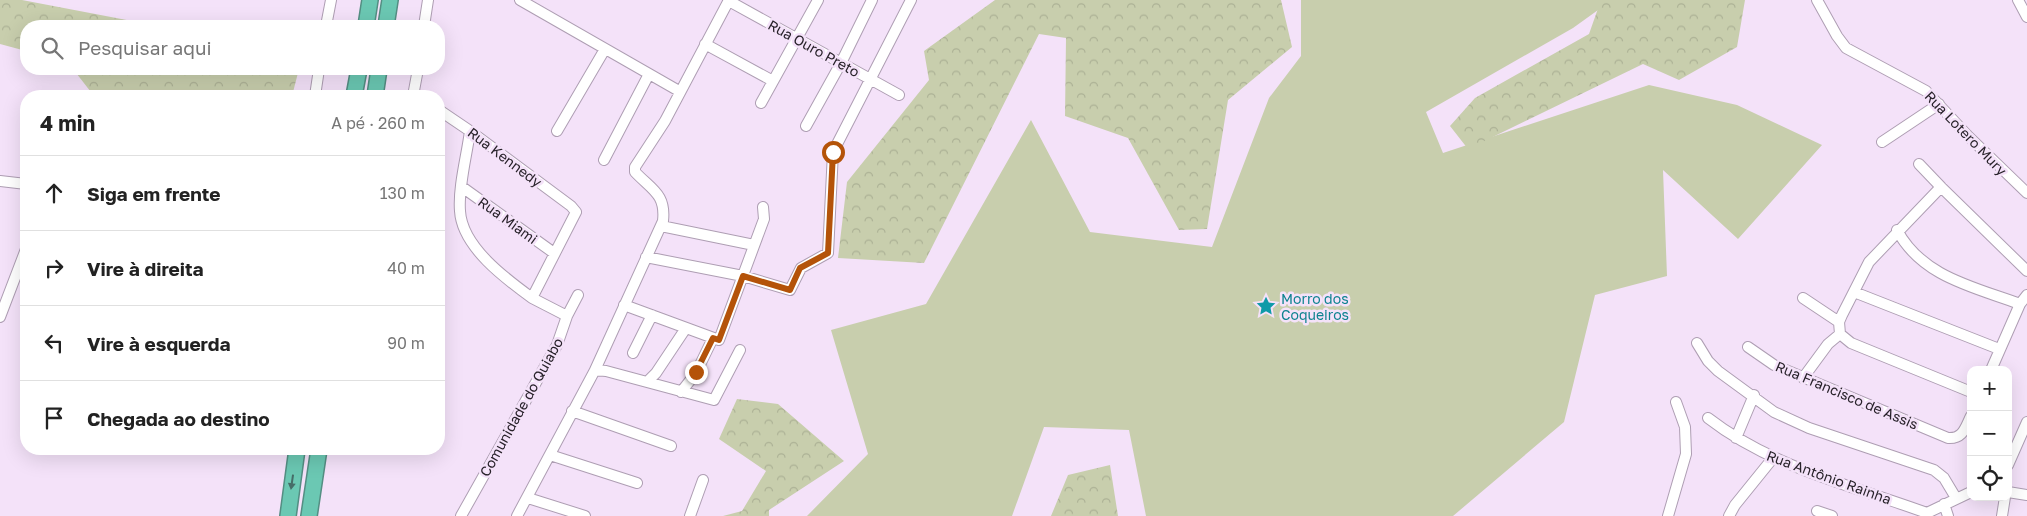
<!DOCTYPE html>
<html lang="pt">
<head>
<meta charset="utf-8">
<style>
	body { margin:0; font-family:"Golos Text",sans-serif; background:#f2f2f2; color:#222 }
	.controls { position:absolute; right:15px; bottom:15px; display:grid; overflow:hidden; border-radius:10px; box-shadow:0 5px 20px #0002 }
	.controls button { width:45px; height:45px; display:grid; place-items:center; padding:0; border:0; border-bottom:1px solid #e0e0e0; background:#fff; color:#222; font:25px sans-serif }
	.stop { position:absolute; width:15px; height:15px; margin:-11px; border:4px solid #b45309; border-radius:50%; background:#fff }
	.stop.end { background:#b45309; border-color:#fff; box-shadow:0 1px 5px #0008 }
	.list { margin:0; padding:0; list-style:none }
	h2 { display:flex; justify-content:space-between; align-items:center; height:65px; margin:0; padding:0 20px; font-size:21px }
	h2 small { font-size:16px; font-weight:400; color:#767676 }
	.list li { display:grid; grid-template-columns:32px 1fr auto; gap:15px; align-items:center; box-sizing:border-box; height:75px; padding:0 20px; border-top:1px solid #e0e0e0 }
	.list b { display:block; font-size:19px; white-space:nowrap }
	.list em { font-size:16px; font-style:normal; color:#767676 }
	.icon { flex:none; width:28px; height:28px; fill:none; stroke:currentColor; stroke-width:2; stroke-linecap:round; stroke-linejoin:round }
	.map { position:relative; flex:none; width:2027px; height:516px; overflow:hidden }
	.search { position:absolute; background:#fff; box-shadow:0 5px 20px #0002; left:20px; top:20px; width:425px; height:55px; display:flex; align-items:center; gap:12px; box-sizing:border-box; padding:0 18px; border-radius:20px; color:#767676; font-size:19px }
	.panel { position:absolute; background:#fff; box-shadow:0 5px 20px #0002; left:20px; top:90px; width:425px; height:365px; border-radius:20px }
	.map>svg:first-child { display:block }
	.green { fill:#c8cead }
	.forest { fill:url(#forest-crowns) }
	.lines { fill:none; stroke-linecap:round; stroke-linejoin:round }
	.minor-casing { stroke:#ae9eb3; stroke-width:12 }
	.highway-casing { stroke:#548e83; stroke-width:18 }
	.minor { stroke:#fff; stroke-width:10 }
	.highway { stroke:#6bc8b3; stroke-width:15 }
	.oneway { fill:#466d68 }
	.route { stroke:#b45309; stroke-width:6 }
	.labels { text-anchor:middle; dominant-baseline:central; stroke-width:5; stroke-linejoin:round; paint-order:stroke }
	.street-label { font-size:14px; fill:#28222a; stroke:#f4e2f9 }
	.culture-label { font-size:14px; fill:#0d838f; stroke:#f4e2f9; text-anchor:start }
</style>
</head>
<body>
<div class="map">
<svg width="2027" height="516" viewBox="0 0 2027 516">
	<defs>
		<pattern id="forest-crowns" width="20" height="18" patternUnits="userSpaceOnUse" patternTransform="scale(1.25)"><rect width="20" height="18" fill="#c8cead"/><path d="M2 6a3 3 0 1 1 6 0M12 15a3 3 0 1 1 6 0" fill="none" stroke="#acb195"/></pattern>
	</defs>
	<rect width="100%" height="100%" fill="#f4e2f9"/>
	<path class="green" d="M 1301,0 L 1612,0 L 1573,28 L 1426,112 L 1443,153 L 1649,85 L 1737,105 L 1822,145 L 1738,239 L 1663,170 L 1667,276 L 1595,295 L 1564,422 L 1453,516 L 1146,516 L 1129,430 L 1044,427 L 1012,516 L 807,516 L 868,454 L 831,330 L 926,304 L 1031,120 L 1090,232 L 1212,247 L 1269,98 L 1301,56 Z"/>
	<path class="forest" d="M 0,0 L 22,0 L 158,26 L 26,26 L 26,51 L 0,44 Z
		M 995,0 L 1281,0 L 1292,47 L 1228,100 L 1207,229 L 1179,230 L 1128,138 L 1065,116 L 1066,38 L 1039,34 L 924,263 L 838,258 L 847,182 L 929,80 L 924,51 Z
		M 1601,0 L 1745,0 L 1737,47 L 1679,80 L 1643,64 L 1468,149 L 1450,126 L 1475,98 L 1589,34 Z
		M 73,69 L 299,69 L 292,96 L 94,96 Z
		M 737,399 L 778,404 L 844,461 L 769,510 L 769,516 L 723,516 L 742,511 L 766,471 L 719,439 Z
		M 1110,465 L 1118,516 L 1051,516 L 1068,475 Z"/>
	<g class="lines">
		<defs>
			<path id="minor" d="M 520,0 L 679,91
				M 1817,0 L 1837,36 L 1846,48 L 1926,91 L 1967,135 L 2027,193
				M 2018,0 L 2027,17
				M 729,1 L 899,95
				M 326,26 L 331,0
				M 424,26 L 428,0
				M 705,44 L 773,81
				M 315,96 L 319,69
				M 413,96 L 418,69
				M 761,103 L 818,0
				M 439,110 L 470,131 L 571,206 L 576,212 L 532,298 L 567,316
				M 806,126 L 841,63 L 872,0
				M 470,131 C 467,155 458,187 460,211 C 462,247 506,279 532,298
				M 557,131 L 605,49
				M 1882,142 L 1939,104
				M 604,160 L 649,74
				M 1919,164 L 1941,187
				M 0,181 L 26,184
				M 462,187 L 554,253
				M 661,226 L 754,245
				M 1897,230 C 1922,277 1974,287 2020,304 L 2027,295
				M 646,257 L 743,276 L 790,290 L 801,268 L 828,253 L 833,152 L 911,0
				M 1854,292 L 1999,349
				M 1803,298 L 1839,322
				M 624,305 L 719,340 L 764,219 L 763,207
				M 0,317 L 26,249
				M 1697,343 L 1708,361 L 1718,371 L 1774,412 L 1809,428 L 1934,470 L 1944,478 L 1956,498
				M 1748,347 L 1774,365 L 1948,438 C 1963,439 1965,428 1971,416
				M 633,353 L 652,315
				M 595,370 L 663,221 C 666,194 652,190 635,172 L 635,167 L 665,121 L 729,0
				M 1991,370 L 2020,304
				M 1803,378 L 1828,344 L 1840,334
				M 647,382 L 656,373 L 686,328
				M 681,392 L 696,373 L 713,338
				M 1971,392 L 1851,343 L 1840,334 L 1839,322 L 1842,315 L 1869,262 L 1941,187 L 2027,271
				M 572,411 L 671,446
				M 1708,418 C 1771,467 1853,486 1927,513
				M 1736,438 L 1754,395
				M 550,455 L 637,483
				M 2008,465 L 2027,422
				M 2008,492 L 2027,495
				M 528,498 L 585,516
				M 1944,504 L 1948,516
				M 1817,511 L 1832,516
				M 1927,513 L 1971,492
				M 461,516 L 557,345 L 567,316 L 578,295
				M 517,516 L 595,370 L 606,371 L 714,400 L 740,350
				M 690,516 L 703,480
				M 1668,516 L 1686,454 L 1685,427 L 1676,402
				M 1729,516 L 1735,505 L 1773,458
				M 2002,516 L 2005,497"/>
			<path id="highway" d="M 366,26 L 370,0
				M 386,26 L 390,0
				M 354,96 L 359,69
				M 375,96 L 379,69
				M 288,516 L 297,449
				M 309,516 L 319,449"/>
		</defs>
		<use href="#minor" class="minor-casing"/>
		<use href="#highway" class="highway-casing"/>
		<use href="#minor" class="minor"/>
		<use href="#highway" class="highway"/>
	</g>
	<defs><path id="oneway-solid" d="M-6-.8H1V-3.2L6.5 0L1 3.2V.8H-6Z" transform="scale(1.25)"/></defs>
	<use class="oneway" href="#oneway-solid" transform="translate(292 482) rotate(98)"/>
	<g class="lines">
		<path class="route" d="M 696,372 L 713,338 L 719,340 L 743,276 L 790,290 L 800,268 L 828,253 L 833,152"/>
	</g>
	<defs>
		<symbol id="sight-bare" viewBox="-9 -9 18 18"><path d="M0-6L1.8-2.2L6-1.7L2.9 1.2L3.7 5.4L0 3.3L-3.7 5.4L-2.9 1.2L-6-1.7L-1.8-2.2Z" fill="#0f9aa8" stroke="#f4e2f9" stroke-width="2.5" paint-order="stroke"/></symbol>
	</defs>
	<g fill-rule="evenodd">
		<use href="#sight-bare" x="1252" y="292" width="28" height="28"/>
	</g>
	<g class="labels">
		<g class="street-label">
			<text transform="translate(814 48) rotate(29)">Rua Ouro Preto</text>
			<text transform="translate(1966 133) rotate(46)">Rua Lotero Mury</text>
			<text transform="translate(505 157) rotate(37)">Rua Kennedy</text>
			<text transform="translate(508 220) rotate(36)">Rua Miami</text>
			<text transform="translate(1847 395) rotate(23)">Rua Francisco de Assis</text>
			<text transform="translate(521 407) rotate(-61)">Comunidade do Quiabo</text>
			<text transform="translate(1829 477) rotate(20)">Rua Antônio Rainha</text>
		</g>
		<g class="culture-label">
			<text x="1281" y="298">Morro dos<tspan x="1281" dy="16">Coqueiros</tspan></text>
		</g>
	</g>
</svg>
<div class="controls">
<button>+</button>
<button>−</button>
<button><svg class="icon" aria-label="locate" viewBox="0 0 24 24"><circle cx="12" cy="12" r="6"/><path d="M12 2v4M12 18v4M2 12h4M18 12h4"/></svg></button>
</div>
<div class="stop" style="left:833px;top:152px"></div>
<div class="stop end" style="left:696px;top:372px"></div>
<div class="search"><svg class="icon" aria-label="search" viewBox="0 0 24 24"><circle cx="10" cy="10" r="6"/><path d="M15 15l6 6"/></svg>Pesquisar aqui</div>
<section class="panel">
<h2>4 min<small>A pé · 260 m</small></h2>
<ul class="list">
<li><svg class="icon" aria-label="ahead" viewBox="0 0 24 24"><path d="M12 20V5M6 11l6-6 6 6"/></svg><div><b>Siga em frente</b></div><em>130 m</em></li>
<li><svg class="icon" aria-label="right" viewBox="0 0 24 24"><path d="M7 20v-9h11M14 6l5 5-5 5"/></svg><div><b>Vire à direita</b></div><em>40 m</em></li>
<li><svg class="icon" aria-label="left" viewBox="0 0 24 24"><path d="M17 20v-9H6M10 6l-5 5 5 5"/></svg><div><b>Vire à esquerda</b></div><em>90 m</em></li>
<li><svg class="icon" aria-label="arrive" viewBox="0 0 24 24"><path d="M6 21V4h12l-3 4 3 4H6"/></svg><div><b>Chegada ao destino</b></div></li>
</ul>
</section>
</div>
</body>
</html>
